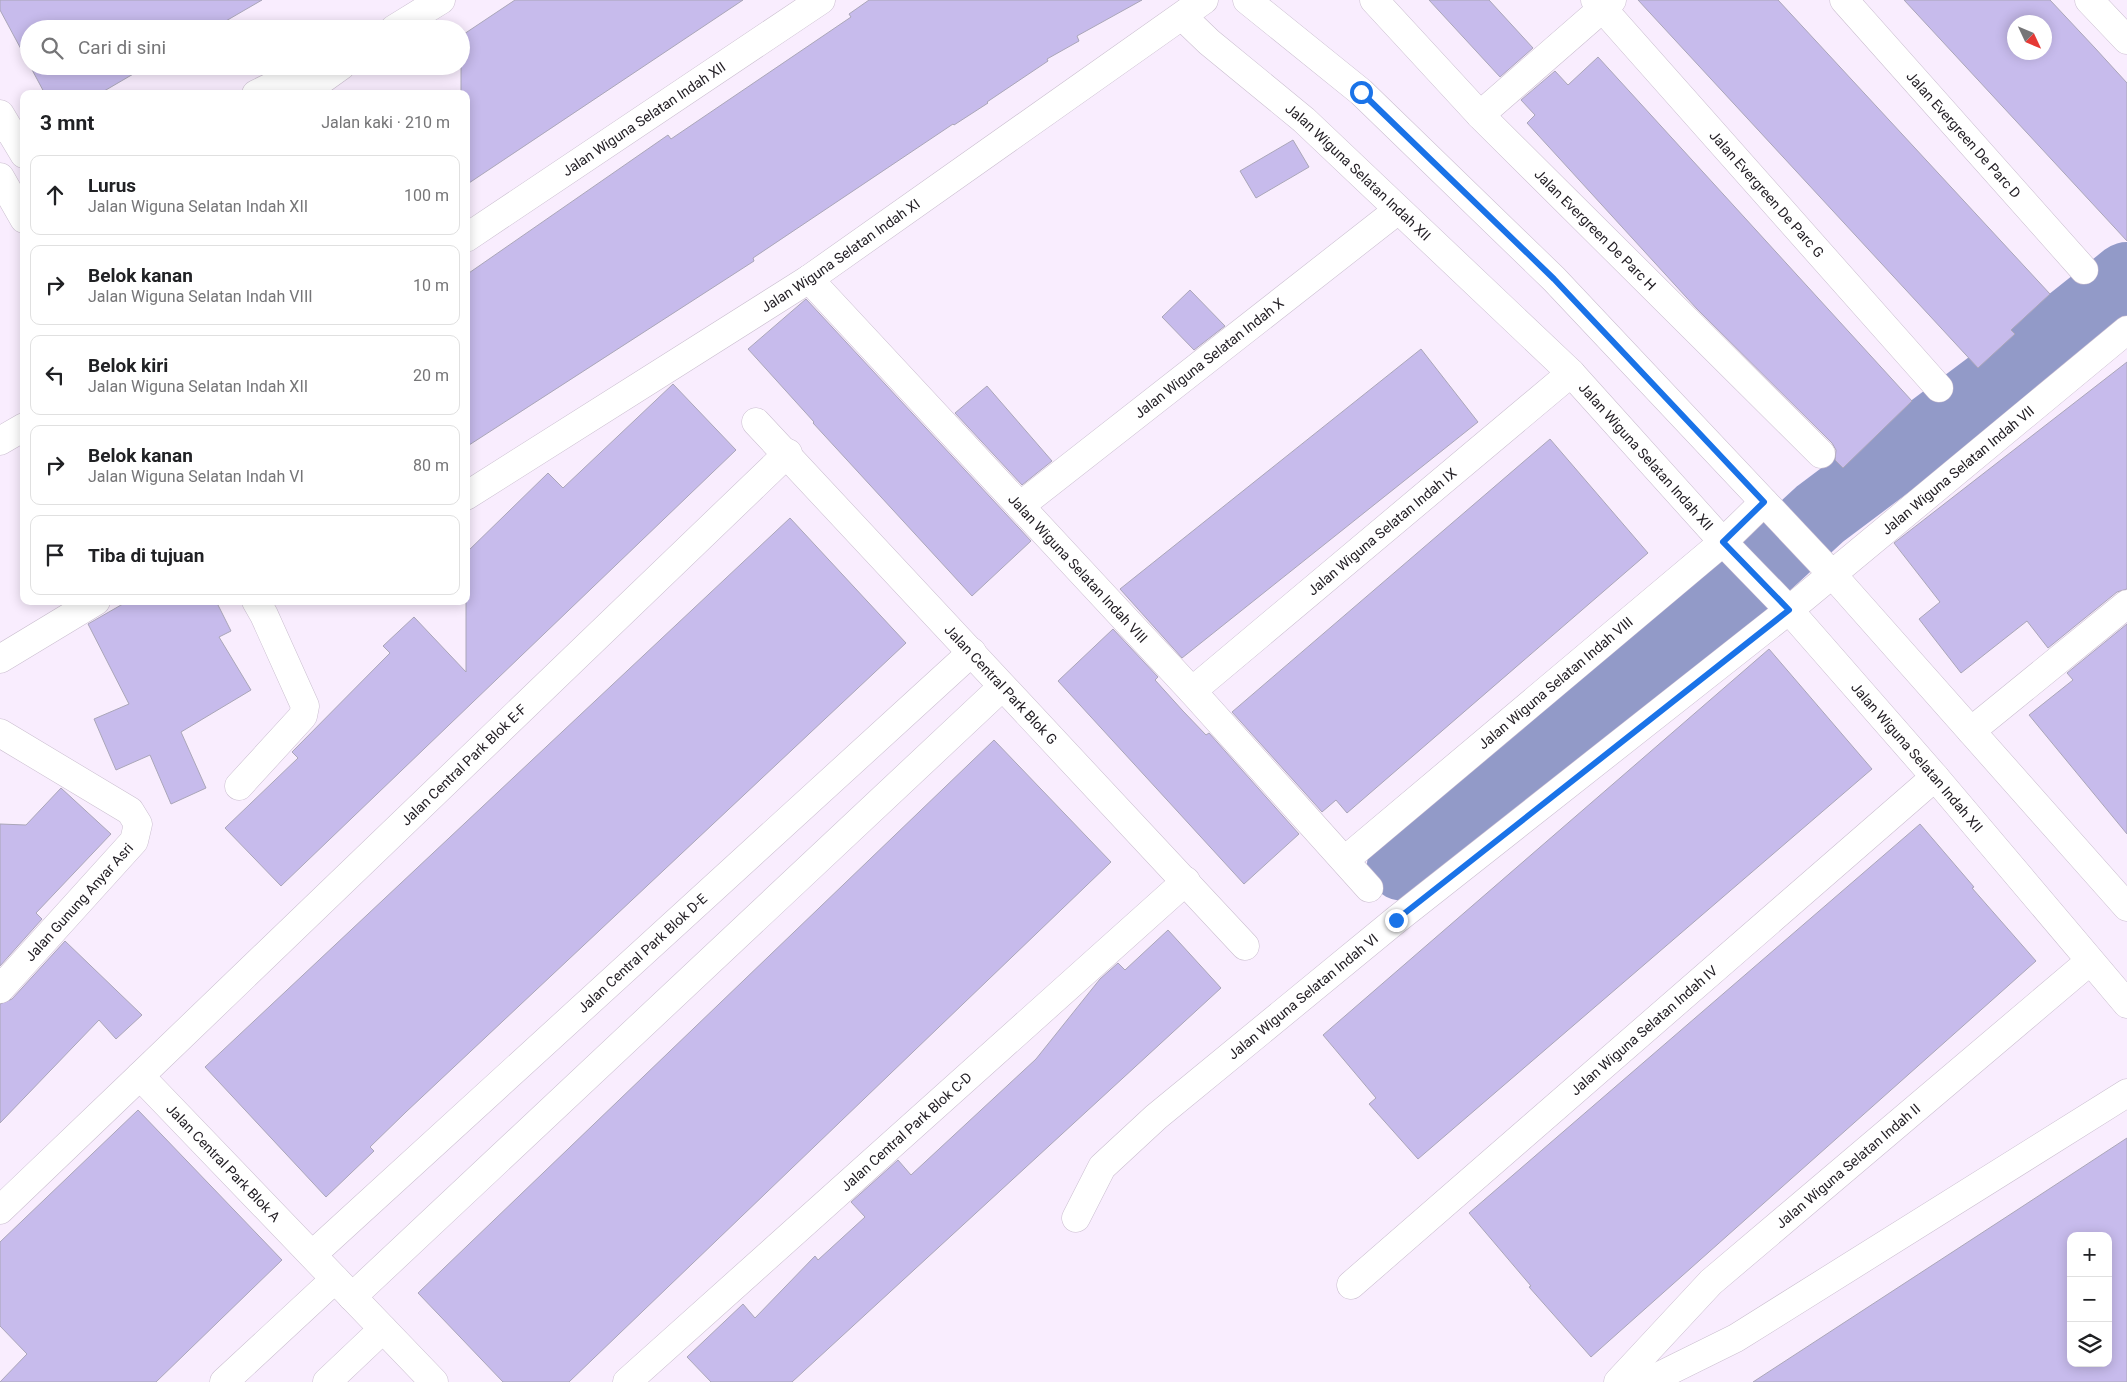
<!DOCTYPE html>
<html lang="id">
<head>
<meta charset="utf-8">
<style>
	body { margin:0; font-family:Roboto,sans-serif; background:#f2f2f2; color:#202124 }
	.controls { position:absolute; right:15px; bottom:15px; display:grid; overflow:hidden; border-radius:10px; box-shadow:0 2px 12px #0003 }
	.controls button { width:45px; height:45px; display:grid; place-items:center; padding:0; border:0; border-bottom:1px solid #e0e0e0; background:#fff; color:#202124; font:25px sans-serif }
	.compass { position:absolute; left:2007px; top:15px; width:45px; height:45px; border-radius:50%; background:#fff; box-shadow:0 2px 12px #0003; rotate:134deg }
	.stop { position:absolute; width:15px; height:15px; margin:-11px; border:4px solid #1a73e8; border-radius:50%; background:#fff }
	.stop.end { background:#1a73e8; border-color:#fff; box-shadow:0 1px 5px #0008 }
	.list { margin:0; padding:0; list-style:none }
	h2 { display:flex; justify-content:space-between; align-items:center; height:65px; margin:0; padding:0 20px; font-size:21px }
	h2 small { font-size:16px; font-weight:400; color:#757577 }
	.list li { display:grid; grid-template-columns:32px 1fr auto; gap:15px; align-items:center; box-sizing:border-box; height:80px; margin:0 10px 10px; padding:0 10px; border:1px solid #e0e0e0; border-radius:10px }
	.list b { display:block; font-size:19px; white-space:nowrap }
	.list p { margin:0; font-size:16px; white-space:nowrap; color:#757577 }
	.list em { font-size:16px; font-style:normal; color:#757577 }
	.icon { flex:none; width:28px; height:28px; fill:none; stroke:currentColor; stroke-width:2; stroke-linecap:round; stroke-linejoin:round }
	.map { position:relative; flex:none; width:2127px; height:1382px; overflow:hidden }
	.search { position:absolute; background:#fff; box-shadow:0 2px 12px #0003; left:20px; top:20px; width:450px; height:55px; display:flex; align-items:center; gap:12px; box-sizing:border-box; padding:0 18px; border-radius:28px; color:#757577; font-size:19px }
	.panel { position:absolute; background:#fff; box-shadow:0 2px 12px #0003; left:20px; top:90px; width:450px; height:515px; border-radius:10px }
	.map>svg:first-child { display:block }
	.lines { fill:none; stroke-linecap:round; stroke-linejoin:round }
	.river { stroke:#929ac8; stroke-width:72 }
	.building { fill:#c7bbec; stroke:#aaa6b8; fill-rule:evenodd }
	.minor-casing { stroke:#cabecf; stroke-width:29 }
	.minor { stroke:#fff; stroke-width:28 }
	.route { stroke:#1a73e8; stroke-width:6 }
	.labels { text-anchor:middle; dominant-baseline:central; stroke-width:4; stroke-linejoin:round; paint-order:stroke }
	.street-label { font-size:14px; fill:#242026; stroke:#fff }
</style>
</head>
<body>
<div class="map">
<svg width="2127" height="1382" viewBox="0 0 2127 1382">
	<rect width="100%" height="100%" fill="#f9edfe"/>
	<g class="lines">
		<path class="river" d="M 1403,865 L 1734,593 L 1820,514 L 2013,369 L 2127,278"/>
	</g>
	<path class="building" d="M 0,0 L 262,0 L 212,29 L 29,29 L 29,64 L 0,10 Z
		M 515,0 L 743,0 L 466,185 L 466,94 L 461,94 L 461,36 Z
		M 869,0 L 1142,0 L 1077,36 L 1079,41 L 1047,59 L 1048,61 L 987,102 L 988,103 L 954,125 L 953,124 L 753,258 L 754,261 L 466,447 L 466,275 L 668,135 L 671,139 L 851,17 L 849,14 Z
		M 1429,0 L 1489,0 L 1533,48 L 1500,77 Z
		M 1638,0 L 1778,0 L 2050,294 L 2011,330 L 2015,334 L 1978,368 Z
		M 1904,0 L 2050,0 L 2095,48 L 2127,83 L 2127,241 ZM 2014,22 L 2044,22 L 2044,52 L 2014,52 Z
		M 1598,57 L 1912,401 L 1843,468 L 1835,460 L 1836,450 L 1832,443 L 1697,309 L 1527,123 L 1535,115 L 1521,100 L 1555,71 L 1568,85 Z
		M 30,66 L 147,66 L 99,94 L 45,94 Z
		M 1293,140 L 1309,167 L 1256,198 L 1240,171 Z
		M 1190,290 L 1225,326 L 1194,350 L 1162,317 Z
		M 806,299 L 1031,541 L 972,596 L 813,423 L 814,422 L 748,349 Z
		M 1421,349 L 1478,422 L 1182,658 L 1120,589 Z
		M 2127,362 L 2127,589 L 2117,592 L 2048,648 L 2027,621 L 1961,673 L 1919,619 L 1940,602 L 1894,543 Z
		M 673,384 L 736,450 L 281,886 L 225,828 L 298,758 L 292,752 L 390,653 L 383,646 L 414,617 L 466,672 L 466,553 L 548,473 L 563,488 Z
		M 987,386 L 1052,461 L 1022,485 L 955,413 Z
		M 1550,439 L 1648,553 L 1347,813 L 1336,800 L 1322,812 L 1232,712 Z
		M 790,518 L 906,643 L 406,1112 L 370,1147 L 374,1151 L 326,1197 L 205,1067 Z
		M 128,601 L 216,601 L 231,631 L 219,637 L 251,690 L 181,732 L 206,788 L 171,804 L 150,755 L 116,770 L 94,719 L 129,704 L 88,624 Z
		M 2127,624 L 2127,834 L 2029,715 L 2073,680 L 2067,673 Z
		M 1113,629 L 1158,677 L 1155,680 L 1183,711 L 1206,735 L 1209,733 L 1299,834 L 1244,884 L 1058,681 Z
		M 1769,649 L 1872,769 L 1418,1159 L 1369,1104 L 1376,1098 L 1323,1035 Z
		M 994,740 L 1111,862 L 569,1382 L 503,1382 L 418,1293 Z
		M 61,788 L 111,834 L 36,913 L 42,919 L 0,966 L 0,824 L 26,825 Z
		M 1920,824 L 1974,887 L 1972,888 L 2036,961 L 1591,1357 L 1529,1287 L 1531,1286 L 1469,1213 Z
		M 1168,930 L 1221,988 L 792,1382 L 711,1382 L 687,1357 L 743,1304 L 755,1318 L 815,1256 L 818,1260 L 865,1217 L 851,1202 L 898,1160 L 911,1175 L 1036,1059 L 1100,979 L 1118,963 L 1125,970 Z
		M 65,941 L 142,1015 L 116,1039 L 99,1020 L 0,1123 L 0,1004 L 12,999 Z
		M 138,1110 L 282,1260 L 156,1382 L 0,1382 L 27,1354 L 0,1326 L 0,1242 Z
		M 2127,1138 L 2127,1382 L 1753,1382 L 2017,1210 ZM 2071,1236 L 2108,1236 L 2108,1363 L 2071,1363 Z"/>
	<g class="lines">
		<defs>
			<g id="minor">
				<path d="M 1247,0 L 1361,92 L 1554,279 L 1831,573 L 2127,907"/>
				<path id="s1" d="M 1374,0 L 1480,115 L 1821,454"/>
				<path id="s2" d="M 1595,0 L 1939,388"/>
				<path id="s3" d="M 1844,0 L 2084,270"/>
				<path d="M 2089,0 L 2127,40"/>
				<path id="s4" d="M 1183,17 L 1209,42 L 1304,120 L 1571,373 L 1723,542 L 1789,610 L 1935,777 L 2127,1004"/>
				<path d="M 394,29 L 441,0"/>
				<path d="M 256,94 L 314,66"/>
				<path d="M 302,94 L 341,66"/>
				<path d="M 0,114 L 24,154"/>
				<path d="M 1480,115 L 1612,0"/>
				<path d="M 0,177 L 24,219"/>
				<path id="s5" d="M 466,238 L 821,0"/>
				<path id="s6" d="M 809,279 L 1192,691 L 1369,888"/>
				<path id="s7" d="M 756,422 L 1245,946"/>
				<path d="M 0,441 L 24,427"/>
				<path id="s8" d="M 466,496 L 809,279 L 1204,0"/>
				<path id="s9" d="M 1020,506 L 1398,210"/>
				<path d="M 0,659 L 96,601"/>
				<path id="s10" d="M 1192,691 L 1571,373"/>
				<path d="M 1971,731 L 2127,604"/>
				<path d="M 0,733 L 130,811 L 138,824 L 134,841 L 0,989"/>
				<path d="M 239,786 L 303,716 L 305,706 L 264,615 L 256,601"/>
				<path id="s11" d="M 1345,860 L 1723,542 L 1764,502"/>
				<path id="s12" d="M 140,1076 L 788,453"/>
				<path id="s13" d="M 0,1210 L 140,1076 L 434,1382"/>
				<path id="s14" d="M 1076,1218 L 1102,1167 L 1156,1117 L 1396,920 L 1789,610 L 2127,330"/>
				<path id="s15" d="M 313,1254 L 972,652"/>
				<path id="s16" d="M 1351,1285 L 1935,777"/>
				<path d="M 352,1297 L 1002,687"/>
				<path d="M 224,1382 L 335,1279"/>
				<path d="M 327,1382 L 383,1329"/>
				<path id="s17" d="M 627,1382 L 1186,881"/>
				<path id="s18" d="M 1618,1382 L 1711,1282 L 2090,961"/>
				<path d="M 1647,1382 L 1736,1338 L 2127,1093"/>
			</g>
		</defs>
		<use href="#minor" class="minor-casing"/>
		<use href="#minor" class="minor"/>
	</g>
	<g class="lines">
		<path class="route" d="M 1361,92 L 1554,279 L 1764,502 L 1723,542 L 1789,610 L 1396,920"/>
	</g>
	<g class="labels">
		<g class="street-label">
			<text stroke="none"><textPath href="#s5" startOffset="214">Jalan Wiguna Selatan Indah XII</textPath></text>
			<text stroke="none"><textPath href="#s3" startOffset="180">Jalan Evergreen De Parc D</textPath></text>
			<text stroke="none"><textPath href="#s4" startOffset="234">Jalan Wiguna Selatan Indah XII</textPath></text>
			<text stroke="none"><textPath href="#s2" startOffset="259">Jalan Evergreen De Parc G</textPath></text>
			<text stroke="none"><textPath href="#s1" startOffset="319">Jalan Evergreen De Parc H</textPath></text>
			<text stroke="none"><textPath href="#s8" startOffset="445">Jalan Wiguna Selatan Indah XI</textPath></text>
			<text stroke="none"><textPath href="#s9" startOffset="240">Jalan Wiguna Selatan Indah X</textPath></text>
			<text stroke="none"><textPath href="#s4" startOffset="639">Jalan Wiguna Selatan Indah XII</textPath></text>
			<text stroke="none"><textPath href="#s14" startOffset="1161">Jalan Wiguna Selatan Indah VII</textPath></text>
			<text stroke="none"><textPath href="#s10" startOffset="248">Jalan Wiguna Selatan Indah IX</textPath></text>
			<text stroke="none"><textPath href="#s6" startOffset="395">Jalan Wiguna Selatan Indah VIII</textPath></text>
			<text stroke="none"><textPath href="#s11" startOffset="275">Jalan Wiguna Selatan Indah VIII</textPath></text>
			<text stroke="none"><textPath href="#s7" startOffset="359">Jalan Central Park Blok G</textPath></text>
			<text stroke="none"><textPath href="#s4" startOffset="1044">Jalan Wiguna Selatan Indah XII</textPath></text>
			<text stroke="none"><textPath href="#s12" startOffset="449">Jalan Central Park Blok E-F</textPath></text>
			<text transform="translate(79 902) rotate(-48)">Jalan Gunung Anyar Asri</text>
			<text stroke="none"><textPath href="#s15" startOffset="446">Jalan Central Park Blok D-E</textPath></text>
			<text stroke="none"><textPath href="#s14" startOffset="321">Jalan Wiguna Selatan Indah VI</textPath></text>
			<text stroke="none"><textPath href="#s16" startOffset="388">Jalan Wiguna Selatan Indah IV</textPath></text>
			<text stroke="none"><textPath href="#s17" startOffset="375">Jalan Central Park Blok C-D</textPath></text>
			<text stroke="none"><textPath href="#s13" startOffset="314">Jalan Central Park Blok A</textPath></text>
			<text stroke="none"><textPath href="#s18" startOffset="316">Jalan Wiguna Selatan Indah II</textPath></text>
		</g>
	</g>
</svg>
<div class="controls">
<button>+</button>
<button>−</button>
<button><svg class="icon" aria-label="layers" viewBox="0 0 24 24"><path d="M12 4l9 5-9 5-9-5zM3 14l9 5 9-5"/></svg></button>
</div>
<svg class="compass" viewBox="-18 -18 36 36"><path d="M0-13l5 13h-10z" fill="#e53935"/><path d="M0 13l5-13h-10z" fill="#757577"/></svg>
<div class="stop" style="left:1361px;top:92px"></div>
<div class="stop end" style="left:1396px;top:920px"></div>
<div class="search"><svg class="icon" aria-label="search" viewBox="0 0 24 24"><circle cx="10" cy="10" r="6"/><path d="M15 15l6 6"/></svg>Cari di sini</div>
<section class="panel">
<h2>3 mnt<small>Jalan kaki · 210 m</small></h2>
<ul class="list">
<li><svg class="icon" aria-label="ahead" viewBox="0 0 24 24"><path d="M12 20V5M6 11l6-6 6 6"/></svg><div><b>Lurus</b><p>Jalan Wiguna Selatan Indah XII</p></div><em>100 m</em></li>
<li><svg class="icon" aria-label="right" viewBox="0 0 24 24"><path d="M7 20v-9h11M14 6l5 5-5 5"/></svg><div><b>Belok kanan</b><p>Jalan Wiguna Selatan Indah VIII</p></div><em>10 m</em></li>
<li><svg class="icon" aria-label="left" viewBox="0 0 24 24"><path d="M17 20v-9H6M10 6l-5 5 5 5"/></svg><div><b>Belok kiri</b><p>Jalan Wiguna Selatan Indah XII</p></div><em>20 m</em></li>
<li><svg class="icon" aria-label="right" viewBox="0 0 24 24"><path d="M7 20v-9h11M14 6l5 5-5 5"/></svg><div><b>Belok kanan</b><p>Jalan Wiguna Selatan Indah VI</p></div><em>80 m</em></li>
<li><svg class="icon" aria-label="arrive" viewBox="0 0 24 24"><path d="M6 21V4h12l-3 4 3 4H6"/></svg><div><b>Tiba di tujuan</b></div></li>
</ul>
</section>
</div>
</body>
</html>
